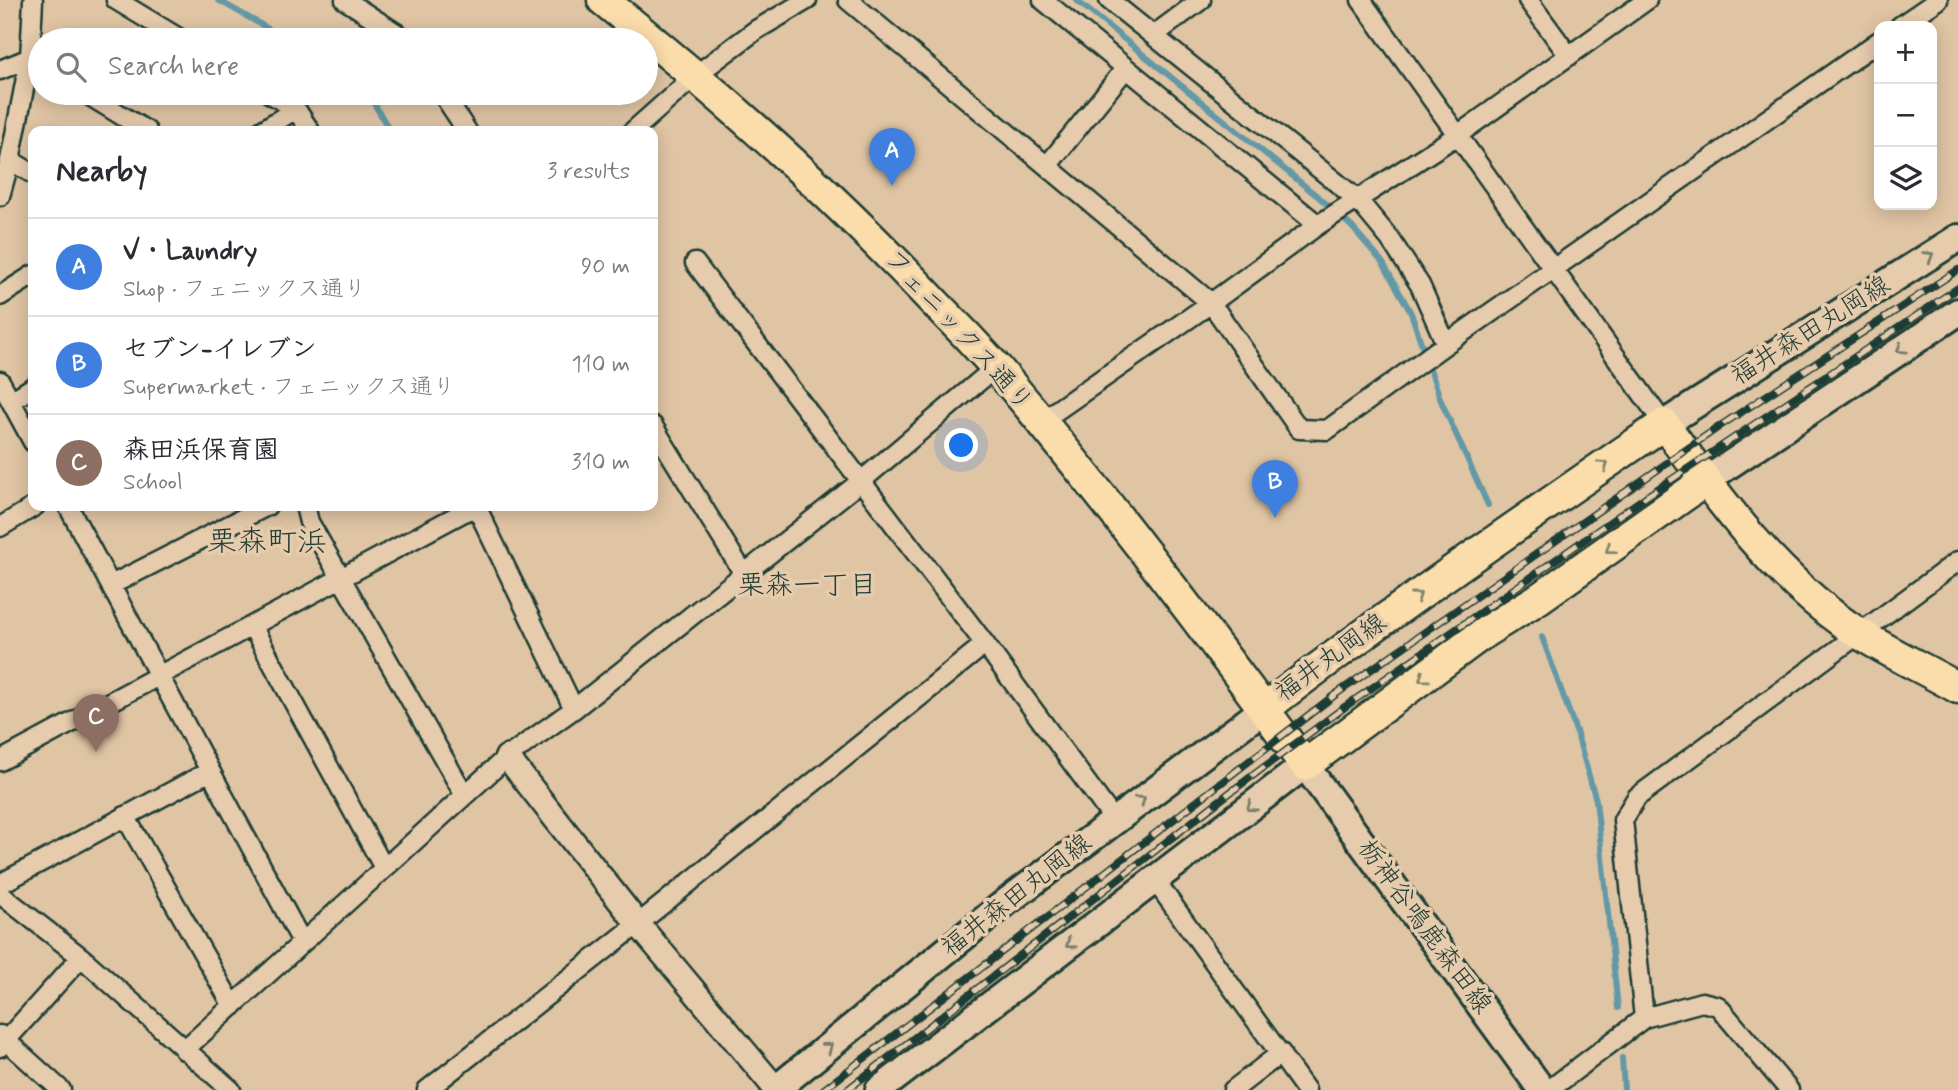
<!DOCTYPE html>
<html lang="en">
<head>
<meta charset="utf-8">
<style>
	body { margin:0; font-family:Mynerve,"Klee One",sans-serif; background:#f7f7f7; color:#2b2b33 }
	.controls { position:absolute; right:21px; top:21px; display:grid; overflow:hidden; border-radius:14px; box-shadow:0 4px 18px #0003 }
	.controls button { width:63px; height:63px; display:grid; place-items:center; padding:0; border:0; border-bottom:2px solid #e1e1e2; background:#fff; color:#2b2b33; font:35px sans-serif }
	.you { position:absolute; left:962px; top:446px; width:24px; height:24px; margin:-18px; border:5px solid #fff; border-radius:50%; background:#1a73e8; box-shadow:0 0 0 10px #1a73e833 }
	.badge { display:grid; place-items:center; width:46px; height:46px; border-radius:50%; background:#ea580c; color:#fff; font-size:23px; font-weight:700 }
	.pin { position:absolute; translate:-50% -58px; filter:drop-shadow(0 2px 4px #0008) }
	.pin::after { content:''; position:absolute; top:37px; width:24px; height:21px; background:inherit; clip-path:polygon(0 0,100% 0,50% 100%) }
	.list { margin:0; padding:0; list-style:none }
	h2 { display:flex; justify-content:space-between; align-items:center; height:91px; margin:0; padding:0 28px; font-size:30px }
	h2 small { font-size:23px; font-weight:400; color:#7c7c81 }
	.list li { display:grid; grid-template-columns:46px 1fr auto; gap:21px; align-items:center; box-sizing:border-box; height:98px; padding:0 28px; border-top:2px solid #e1e1e2 }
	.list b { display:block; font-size:26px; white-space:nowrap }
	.list p { margin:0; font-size:23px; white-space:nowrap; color:#7c7c81 }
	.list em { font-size:23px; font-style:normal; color:#7c7c81 }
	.icon { flex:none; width:38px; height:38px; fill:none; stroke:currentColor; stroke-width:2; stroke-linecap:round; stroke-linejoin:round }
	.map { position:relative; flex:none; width:1958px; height:1090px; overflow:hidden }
	.search { position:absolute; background:#fff; box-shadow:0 4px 18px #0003; left:28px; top:28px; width:630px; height:77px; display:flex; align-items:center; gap:18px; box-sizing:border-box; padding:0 24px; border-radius:38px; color:#7c7c81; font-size:26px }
	.panel { position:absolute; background:#fff; box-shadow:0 4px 18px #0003; left:28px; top:126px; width:630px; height:385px; border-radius:14px }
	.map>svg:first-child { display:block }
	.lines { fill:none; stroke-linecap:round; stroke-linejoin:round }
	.stream { stroke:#6499a7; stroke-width:6 }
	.minor-casing { stroke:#1f3d34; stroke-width:23 }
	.tertiary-casing { stroke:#1f3d34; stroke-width:28 }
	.secondary-casing { stroke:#1f3d34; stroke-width:32 }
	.primary-casing { stroke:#1f3d34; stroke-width:35 }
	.minor { stroke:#e6cbad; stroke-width:18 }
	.tertiary { stroke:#e6cbad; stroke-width:23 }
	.secondary { stroke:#e6cbad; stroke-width:26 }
	.primary { stroke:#fbddab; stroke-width:30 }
	.rail-casing { stroke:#1f3d34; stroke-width:8 }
	.rail { stroke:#e6cbad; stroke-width:5; stroke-dasharray:16; stroke-linecap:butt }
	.oneway { stroke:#797d6a }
	.oneway2 { stroke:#82856a }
	.labels { text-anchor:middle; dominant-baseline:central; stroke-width:7; stroke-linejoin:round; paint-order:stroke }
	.street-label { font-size:26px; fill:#1f3d34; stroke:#e6cbad }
	.neighbourhood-label { font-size:28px; fill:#1f3d34; stroke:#e6cbad }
	.quarter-label { font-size:30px; fill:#1f3d34; stroke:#e6cbad }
</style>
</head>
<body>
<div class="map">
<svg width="1958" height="1090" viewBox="0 0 1958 1090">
	<rect width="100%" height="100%" fill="#e0c5a4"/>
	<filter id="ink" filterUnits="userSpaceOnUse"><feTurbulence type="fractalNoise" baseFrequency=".0143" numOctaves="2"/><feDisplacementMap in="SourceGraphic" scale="14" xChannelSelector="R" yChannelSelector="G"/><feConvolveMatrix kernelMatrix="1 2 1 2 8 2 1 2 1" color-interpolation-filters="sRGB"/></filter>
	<g filter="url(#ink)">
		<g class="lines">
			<path class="stream" d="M 218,0 L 288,40
				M 1076,0 L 1321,199 L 1352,227 L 1383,263 L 1411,313 L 1441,401 L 1488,505
				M 368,93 L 390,131
				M 1542,637 L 1576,731 L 1596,800 L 1618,1008
				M 1622,1058 L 1624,1090"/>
			<defs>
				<path id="minor" d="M 116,0 L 182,40
					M 345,0 L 407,40
					M 848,0 L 1211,303 L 1299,429 L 1327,430 L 1446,344 L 1879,41
					M 1043,0 L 1318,225
					M 1109,0 L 1357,199 L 1390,239 L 1420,285 L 1446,344
					M 1361,0 L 1664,424
					M 1528,0 L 1569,56
					M 1900,26 L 1938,0
					M 1154,35 L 1201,0
					M 0,70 L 30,58
					M 85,93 L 147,131
					M 269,93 L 296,109 L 310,131
					M 442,93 L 467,131
					M 261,131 L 296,109
					M 633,131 L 696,75 L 756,30 L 807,0
					M 10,160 L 33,174
					M 1047,166 L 1126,68
					M 0,196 L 10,160 L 30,58 L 33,0
					M 695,263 L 985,644 L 1114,820
					M 0,296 L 33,275
					M 0,381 L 33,442
					M 11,401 L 33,387
					M 1040,422 L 1211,303 L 1318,225 L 1459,134 L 1647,0
					M 653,426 L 744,574
					M 68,506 L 302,942
					M 305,506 L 309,522 L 464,794
					M 476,506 L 574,709
					M 0,527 L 35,506
					M 111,585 L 267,506
					M 252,626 L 384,868
					M 0,761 L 475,506
					M 125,816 L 233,1006
					M 1154,879 L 1306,1090
					M 0,884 L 210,771
					M 0,894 L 81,957 L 231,1090
					M 1644,1018 L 1623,820 L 1637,797 L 1958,561
					M 0,1035 L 61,1090
					M 0,1047 L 81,957
					M 184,1050 L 507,757 L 574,709 L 860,482 L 996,367
					M 427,1090 L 638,924 L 985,644
					M 1233,1090 L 1281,1053
					M 1549,1090 L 1644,1018 L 1702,1002 L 1718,1006 L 1789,1090"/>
				<path id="tertiary" d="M 507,757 L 638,924 L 776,1089"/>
				<path id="secondary" d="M 1664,424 L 1958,238
					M 1705,481 L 1958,312
					M 775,1090 L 1005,903 L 1264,709
					M 879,1090 L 1305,765 L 1542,1090"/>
				<path id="primary" d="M 603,0 C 720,94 832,193 935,303 C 956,324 977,346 997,368 C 1105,496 1206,630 1305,765 L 1485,632 L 1538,599 L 1705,481
					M 1264,709 C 1394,609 1529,517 1664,424 C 1718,498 1771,572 1846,625 C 1881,649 1921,667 1958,688"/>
			</defs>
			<use href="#minor" class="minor-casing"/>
			<use href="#tertiary" class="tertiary-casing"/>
			<use href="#secondary" class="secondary-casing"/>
			<use href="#primary" class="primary-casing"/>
			<use href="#minor" class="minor"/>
			<use href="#tertiary" class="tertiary"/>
			<use href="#secondary" class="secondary"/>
			<use href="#primary" class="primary"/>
			<defs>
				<path id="rail" d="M 823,1090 L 1336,694 L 1720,426 L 1958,270
					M 847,1090 L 1228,794 L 1346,706 L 1647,496 L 1958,288"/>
			</defs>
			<use href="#rail" class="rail-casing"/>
			<use href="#rail" class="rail"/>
		</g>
		<defs><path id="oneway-chevron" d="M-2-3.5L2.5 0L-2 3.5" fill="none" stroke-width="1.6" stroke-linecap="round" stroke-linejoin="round" transform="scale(1.75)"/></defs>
		<g class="oneway">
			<use href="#oneway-chevron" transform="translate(1929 256) rotate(-32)"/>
			<use href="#oneway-chevron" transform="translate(1901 349) rotate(146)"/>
			<use href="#oneway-chevron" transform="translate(1141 800) rotate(-37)"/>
			<use href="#oneway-chevron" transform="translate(1251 807) rotate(143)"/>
			<use href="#oneway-chevron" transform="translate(1070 944) rotate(143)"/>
			<use href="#oneway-chevron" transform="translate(828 1047) rotate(-39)"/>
		</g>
		<g class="oneway2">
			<use href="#oneway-chevron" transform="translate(1604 465) rotate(-35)"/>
			<use href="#oneway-chevron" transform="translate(1610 549) rotate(145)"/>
			<use href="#oneway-chevron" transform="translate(1417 596) rotate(-35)"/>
			<use href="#oneway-chevron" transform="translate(1423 678) rotate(144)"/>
		</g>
	</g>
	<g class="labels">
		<g class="street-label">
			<text transform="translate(958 331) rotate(48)">フェニックス通り</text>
			<text transform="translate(1811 331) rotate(-32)">福井森田丸岡線</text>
			<text transform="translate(1331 658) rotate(-36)">福井丸岡線</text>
			<text transform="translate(1017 896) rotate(-38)">福井森田丸岡線</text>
			<text transform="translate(1424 927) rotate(54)">栃神谷鳴鹿森田線</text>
		</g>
		<g class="neighbourhood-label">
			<text x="807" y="586">栗森一丁目</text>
		</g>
		<g class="quarter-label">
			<text x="267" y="542">栗森町浜</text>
		</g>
	</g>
</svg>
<div class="controls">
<button>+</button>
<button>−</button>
<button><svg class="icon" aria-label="layers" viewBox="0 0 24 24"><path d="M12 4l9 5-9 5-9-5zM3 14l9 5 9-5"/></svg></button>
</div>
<div class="you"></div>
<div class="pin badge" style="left:892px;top:186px;background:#3f7fe0">A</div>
<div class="pin badge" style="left:1275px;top:518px;background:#3f7fe0">B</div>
<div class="pin badge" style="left:96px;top:752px;background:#8d6e63">C</div>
<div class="search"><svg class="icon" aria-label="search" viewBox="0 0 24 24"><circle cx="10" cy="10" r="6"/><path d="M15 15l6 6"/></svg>Search here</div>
<section class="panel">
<h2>Nearby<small>3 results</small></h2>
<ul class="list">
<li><span class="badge" style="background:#3f7fe0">A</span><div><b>V・Laundry</b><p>Shop · フェニックス通り</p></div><em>90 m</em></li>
<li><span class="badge" style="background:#3f7fe0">B</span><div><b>セブン-イレブン</b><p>Supermarket · フェニックス通り</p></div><em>110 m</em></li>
<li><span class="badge" style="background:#8d6e63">C</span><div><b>森田浜保育園</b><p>School</p></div><em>310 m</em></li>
</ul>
</section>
</div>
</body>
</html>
